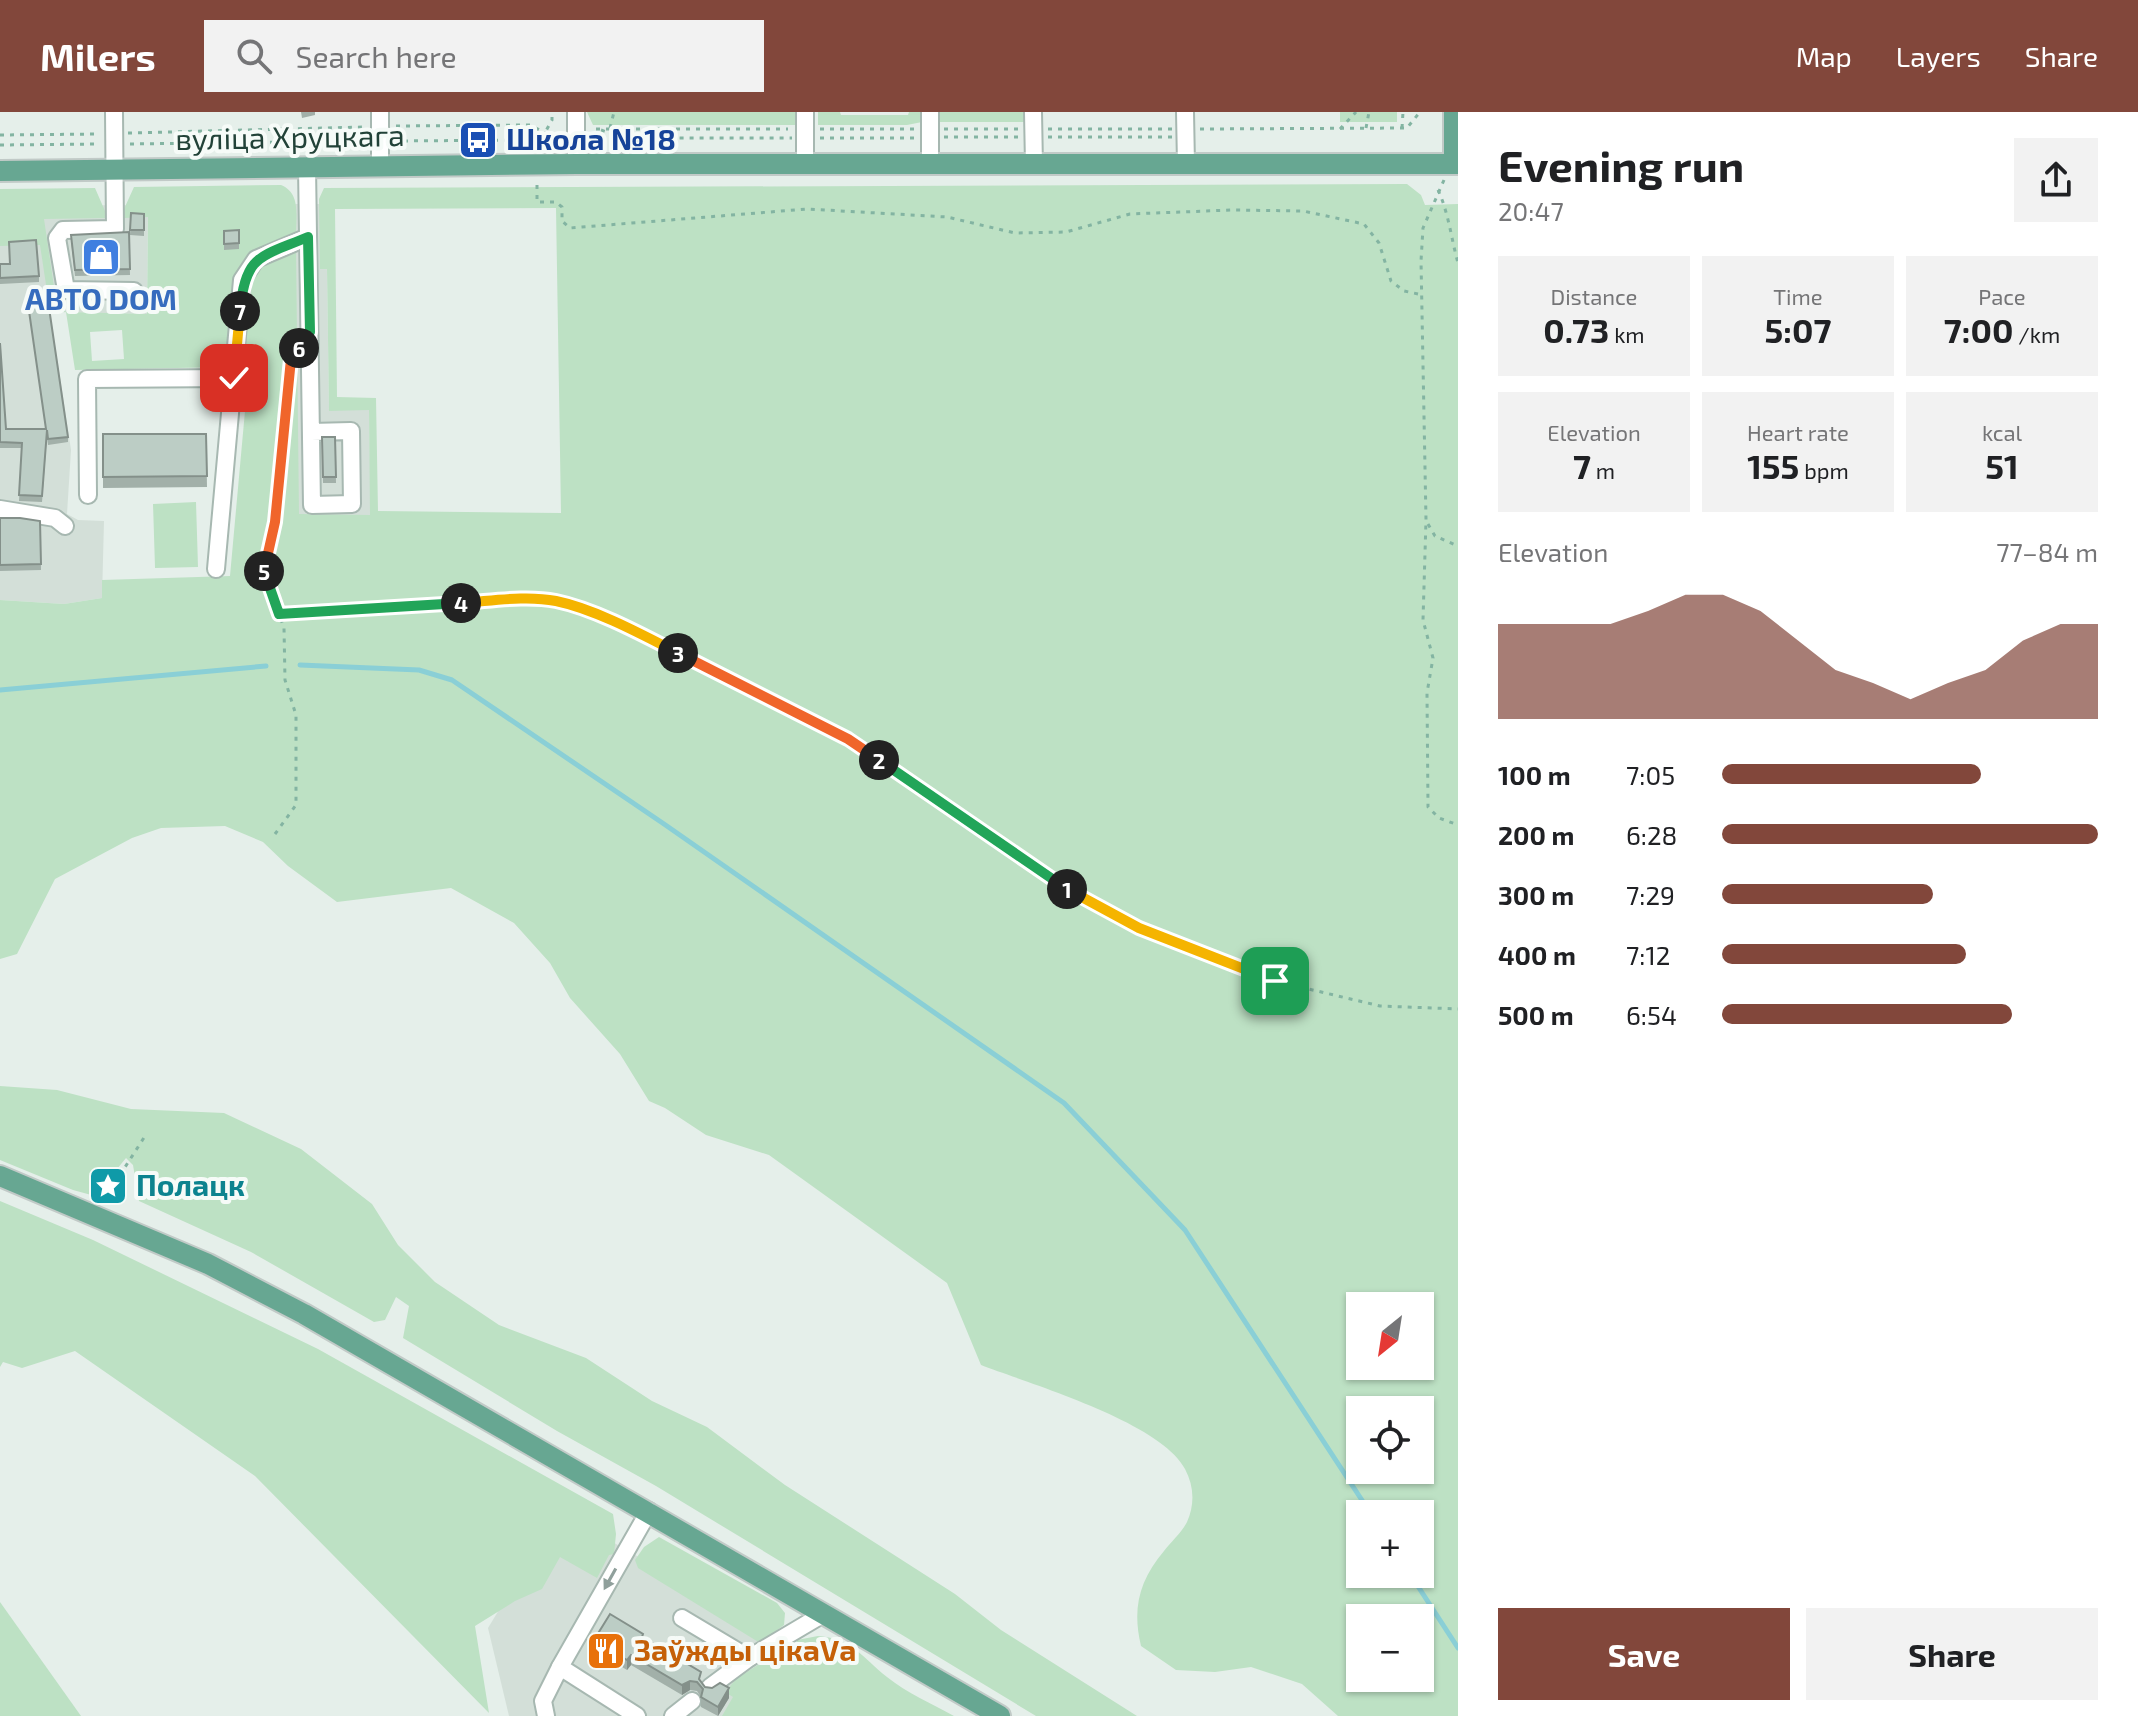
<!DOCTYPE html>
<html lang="en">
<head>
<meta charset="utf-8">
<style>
	body { margin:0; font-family:"Exo 2",sans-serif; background:#f2f2f2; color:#202124; height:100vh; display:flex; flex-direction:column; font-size:30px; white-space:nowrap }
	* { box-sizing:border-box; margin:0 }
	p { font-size:26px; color:#757577 }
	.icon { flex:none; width:44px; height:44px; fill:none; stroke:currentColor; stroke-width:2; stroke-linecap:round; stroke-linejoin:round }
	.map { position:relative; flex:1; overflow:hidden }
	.panel { display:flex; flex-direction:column; background:#fff; width:680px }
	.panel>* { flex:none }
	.needle { width:52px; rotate:210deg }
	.fabs { position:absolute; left:1346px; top:1180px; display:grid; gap:16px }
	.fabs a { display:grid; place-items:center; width:88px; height:88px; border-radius:0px; background:#fff; box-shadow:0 2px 6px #0004; font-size:40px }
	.pin { position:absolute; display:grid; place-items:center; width:68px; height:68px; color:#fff; margin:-34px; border-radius:16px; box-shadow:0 4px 12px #0006 }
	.km { position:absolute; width:40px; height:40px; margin:-20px; border-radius:50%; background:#222; color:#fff; font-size:22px; line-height:40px; text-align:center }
	.round { display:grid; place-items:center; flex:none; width:84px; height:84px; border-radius:0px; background:#f2f2f2 }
	.summary { display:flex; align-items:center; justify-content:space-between; height:136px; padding:0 40px }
	h1 { font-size:44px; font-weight:700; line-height:60px }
	.stats { display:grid; grid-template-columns:repeat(3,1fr); gap:12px; height:136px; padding:8px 40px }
	.stats div { display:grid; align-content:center; border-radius:0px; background:#f2f2f2; text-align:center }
	.stats b { font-size:34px; font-weight:700 }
	.stats small { font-size:22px; font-weight:400 }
	.stats p { font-size:22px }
	.chart { height:224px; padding:16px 40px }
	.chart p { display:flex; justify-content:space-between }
	.chart svg { width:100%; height:144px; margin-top:8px; fill:#82473b; opacity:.7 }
	.action { display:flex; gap:16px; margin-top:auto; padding:16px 40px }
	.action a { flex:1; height:92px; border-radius:0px; background:#82473b; color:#fff; font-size:32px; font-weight:700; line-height:92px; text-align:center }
	.action a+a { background:#f2f2f2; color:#202124 }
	ul { padding:0 40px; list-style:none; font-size:26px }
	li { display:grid; grid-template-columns:128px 96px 1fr; align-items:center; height:60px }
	li i { height:20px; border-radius:10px; background:#82473b }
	header { display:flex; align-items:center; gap:48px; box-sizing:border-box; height:112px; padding:0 40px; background:#82473b; color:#fff }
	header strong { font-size:38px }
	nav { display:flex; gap:44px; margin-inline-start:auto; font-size:28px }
	.search { width:560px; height:72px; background:#f2f2f2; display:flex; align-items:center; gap:20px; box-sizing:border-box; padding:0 28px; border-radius:0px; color:#757577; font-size:30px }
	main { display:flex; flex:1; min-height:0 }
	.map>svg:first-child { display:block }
	.built { fill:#d3dfd8 }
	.green { fill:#bde1c4; fill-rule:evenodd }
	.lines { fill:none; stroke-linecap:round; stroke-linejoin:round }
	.stream { stroke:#8acfd6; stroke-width:5 }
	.minor-casing { stroke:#a7b8b1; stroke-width:20 }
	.major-casing { stroke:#c1cac7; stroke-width:24 }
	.path { stroke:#83b4a2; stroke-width:3; stroke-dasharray:4 6; stroke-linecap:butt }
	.minor { stroke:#fff; stroke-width:16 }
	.major { stroke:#67a792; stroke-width:20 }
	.wall { fill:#a2b0a9 }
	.shaded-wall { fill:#84908a }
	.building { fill:#bccdc5; stroke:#84908a; stroke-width:2 }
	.oneway { fill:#90a09c }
	.split-1-casing { stroke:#fff; stroke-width:16 }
	.split-2-casing { stroke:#fff; stroke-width:16 }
	.split-3-casing { stroke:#fff; stroke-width:16 }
	.split-4-casing { stroke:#fff; stroke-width:16 }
	.split-5-casing { stroke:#fff; stroke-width:16 }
	.split-6-casing { stroke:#fff; stroke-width:16 }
	.split-7-casing { stroke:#fff; stroke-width:16 }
	.split-8-casing { stroke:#fff; stroke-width:16 }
	.split-1 { stroke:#f5b400; stroke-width:10 }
	.split-2 { stroke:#22a559; stroke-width:10 }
	.split-3 { stroke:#f0652b; stroke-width:10 }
	.split-4 { stroke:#f5b400; stroke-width:10 }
	.split-5 { stroke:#22a559; stroke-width:10 }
	.split-6 { stroke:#f0652b; stroke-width:10 }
	.split-7 { stroke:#22a559; stroke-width:10 }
	.split-8 { stroke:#f5b400; stroke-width:10 }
	.labels { text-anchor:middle; stroke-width:8; stroke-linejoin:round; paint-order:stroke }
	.street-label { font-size:30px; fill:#224238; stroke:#f6fbf8 }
	.transit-label { font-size:30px; font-weight:bold; fill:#164399; stroke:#f6fbf8; text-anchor:start }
	.shop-label { font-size:30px; font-weight:bold; fill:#366cbe; stroke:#f6fbf8 }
	.culture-label { font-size:30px; font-weight:bold; fill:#0d838f; stroke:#f6fbf8; text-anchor:start }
	.food-label { font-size:30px; font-weight:bold; fill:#c56008; stroke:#f6fbf8; text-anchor:start }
</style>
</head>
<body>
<header>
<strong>Milers</strong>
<div class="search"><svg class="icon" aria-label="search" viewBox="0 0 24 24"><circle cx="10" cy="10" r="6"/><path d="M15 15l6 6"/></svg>Search here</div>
<nav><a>Map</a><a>Layers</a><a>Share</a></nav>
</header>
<main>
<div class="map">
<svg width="1458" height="1604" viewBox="0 0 1458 1604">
	<rect width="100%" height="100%" fill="#e5efea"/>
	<g class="built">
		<polygon points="295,92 326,92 329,298 369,298 371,403 295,404"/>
		<polygon points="148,93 147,202 50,200 71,338 67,402 78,408 104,409 102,486 64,492 0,488 0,94"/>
		<polygon points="559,1399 803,1540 748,1604 509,1604 488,1516"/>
	</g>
	<g class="green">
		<polygon points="587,0 796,0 796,13 593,13"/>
		<polygon points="818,0 840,0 841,3 908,3 909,0 921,0 922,10 907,13 818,13"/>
		<rect x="937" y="0" width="87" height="10"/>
		<rect x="1340" y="0" width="57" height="10"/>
		<path d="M1407,72L1421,83L1425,93L1458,92V1604H1338L1302,1572L1251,1555L1215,1560L1176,1558L1141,1534C1132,1496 1139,1469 1164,1439C1171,1430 1182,1420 1187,1410C1195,1392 1194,1374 1185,1357C1161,1310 1030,1272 981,1253L947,1171L769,1043L706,1023L665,996L649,989L620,942L570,886L550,851L514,811L451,776L337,790L288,754L263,730L225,714L161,716L132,726L55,767L17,842L0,847V488L64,492L102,486V468L230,464L249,255H242L249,171L261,152L296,137L299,402L370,403L369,298L329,299L327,157H320L319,87L324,76ZM556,96L561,401L378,399L376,286L337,285L335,97ZM1360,1194H1420V1254H1360ZM1360,1298H1420V1358H1360ZM1360,1402H1420V1462H1360ZM1360,1506H1420V1566H1360Z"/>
		<path d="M281,73C301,81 296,104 296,122L251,141L228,255L75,258L66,200L50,199L40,133L0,134V77L95,76L108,106L44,107L56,188L66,200L147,202L148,105L124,106V97L134,75ZM122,218L124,247L92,249L90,220Z"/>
		<polygon points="196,390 198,455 155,456 153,392"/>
		<polygon points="0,974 57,978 131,997 224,1001 301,1037 372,1092 398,1133 435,1170 499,1213 586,1246 652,1289 707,1315 785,1373 955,1482 1001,1518 1137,1604 1036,1604 656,1374 557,1319 403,1226 409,1194 396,1185 385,1208 374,1210 251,1140 139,1089 133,1053 126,1046 95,1084 73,1078 0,1048"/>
		<polygon points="0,1089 93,1128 318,1237 613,1402 616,1422 614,1442 609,1443 597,1466 560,1445 542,1477 515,1489 475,1514 489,1601 255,1364 75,1239 22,1256 3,1250 0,1255"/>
		<polygon points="659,1425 777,1491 785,1501 784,1513 760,1531 638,1456 635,1448 644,1435"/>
		<polygon points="0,1490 81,1604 0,1604"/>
		<path d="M818,1524C853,1527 863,1546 887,1565C907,1581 932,1592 954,1604H722L733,1585L725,1580L736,1567L772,1544L777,1549L796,1537L797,1528Z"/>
	</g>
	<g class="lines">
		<g class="stream">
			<polyline points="300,553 419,558 452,568 664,712 1064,991 1185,1118 1371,1402"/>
			<polyline points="0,578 266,554"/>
			<polyline points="1410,1462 1458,1536"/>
		</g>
		<defs>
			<g id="minor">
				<polyline points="114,0 115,117 63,118 57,126 66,178 134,179"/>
				<polyline points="380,0 380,55"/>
				<polyline points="576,0 576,52"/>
				<polyline points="805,0 805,53"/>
				<polyline points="930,0 930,54"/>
				<polyline points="1033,0 1034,53"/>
				<polyline points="1185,0 1186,52"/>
				<polyline points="307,55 312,393 352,392 351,319 311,320"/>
				<polyline points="88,383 87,267 234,266"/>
				<polyline points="0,397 55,406 65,414"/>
				<polyline points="216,457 242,168 256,147 308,125"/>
				<polyline points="682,1506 749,1546"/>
				<polyline points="710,1575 749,1546 825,1501"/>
				<polyline points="546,1604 543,1589 560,1555"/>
				<polyline points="637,1604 560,1555 649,1399"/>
				<polyline points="673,1604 692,1589"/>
			</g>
			<g id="major">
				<polyline points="1454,0 1454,52"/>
				<polyline points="0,59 576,52 1458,52"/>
				<polyline points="0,1064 208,1152 304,1202 1000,1604"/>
			</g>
		</defs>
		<use href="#minor" class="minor-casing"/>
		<use href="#major" class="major-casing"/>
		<g class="path">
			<polyline points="396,14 530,13 557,27"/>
			<polyline points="610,16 614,0"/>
			<polyline points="1366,16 1369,0"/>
			<polyline points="1402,16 1403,0"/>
			<polyline points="281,17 282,37"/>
			<polyline points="596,17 788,17"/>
			<polyline points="820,17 916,17"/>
			<polyline points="944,17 1020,17"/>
			<polyline points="1048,17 1172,17"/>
			<polyline points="1200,17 1407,16 1420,0"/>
			<polyline points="1340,17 1356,0"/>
			<polyline points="601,18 623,26 792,26"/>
			<polyline points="128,21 364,15"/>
			<polyline points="0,23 100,22"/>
			<polyline points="944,25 1020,25"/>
			<polyline points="1048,25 1172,25"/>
			<polyline points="820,26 916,26"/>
			<polyline points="394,29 532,28 545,21"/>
			<polyline points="130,32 367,29"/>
			<polyline points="0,33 99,32"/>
			<polyline points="537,35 552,8 552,0"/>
			<polyline points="1444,68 1423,116 1421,149 1426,408 1423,508 1433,546 1427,581 1428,695 1439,706 1458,713"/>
			<polyline points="537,73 537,90 556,90 562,95 562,109 570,116 807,97 947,105 1015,121 1066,120 1130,102 1232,98 1303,99 1364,112 1379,131 1391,169 1404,179 1423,183"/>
			<path d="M1438,78C1449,102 1451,126 1458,151"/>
			<polyline points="1428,412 1435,424 1458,434"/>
			<polyline points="279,502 529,487 557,489 633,517 702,555 848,627 1062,774 1139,816 1275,869 1380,894 1458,897"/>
			<polyline points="275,722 296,693 296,603 285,568 284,516 263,457 275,410 291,247 295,242"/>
			<polyline points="112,1092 120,1063 147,1021"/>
		</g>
		<use href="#minor" class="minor"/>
		<use href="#major" class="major"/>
	</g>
	<g class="wall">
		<polygon points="301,0 315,0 315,3 302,6"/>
		<polygon points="131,101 144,102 144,124 130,123"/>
		<polygon points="239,118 239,137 224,138 224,119"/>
		<polygon points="129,120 130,163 75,164 71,129"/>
		<polygon points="0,152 39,164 39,170 0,172"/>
		<polygon points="28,192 68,325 68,330 48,333 47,324 42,390 19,389 22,336 0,336 0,231 6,317 46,317"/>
		<polygon points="103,322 206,322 207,375 103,376"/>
		<polygon points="322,325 335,325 336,371 323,371"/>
		<polygon points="0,406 40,409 41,458 0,459"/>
		<polygon points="643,1526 701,1569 705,1575 729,1586 718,1604 701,1595 701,1585 697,1579 690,1578 682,1583 631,1553 627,1558 594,1538 594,1528"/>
	</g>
	<g class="shaded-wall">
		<polygon points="631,1543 631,1553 627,1558 627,1548"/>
		<polygon points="690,1569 690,1578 682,1583 682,1573"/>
		<polygon points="729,1576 729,1586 718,1604 718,1595"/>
	</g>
	<g class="building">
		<polygon points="131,101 144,102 144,118 130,118"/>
		<polygon points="239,118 239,131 224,132 224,119"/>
		<polygon points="129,120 130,157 75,158 71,123"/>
		<polygon points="36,128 39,164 0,166 0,152 10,152 9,130"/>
		<polygon points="48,189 68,325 48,327 47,318 42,384 19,383 22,331 0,330 0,231 6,317 46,317 28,192"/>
		<polygon points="103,322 206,322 207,364 103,365"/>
		<polygon points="322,325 335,325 336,365 323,365"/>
		<polygon points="0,406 20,406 40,409 41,452 0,453"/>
		<polygon points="610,1502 643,1522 642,1525 701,1560 699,1567 705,1575 712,1576 720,1571 729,1576 718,1595 701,1585 703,1577 697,1570 690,1569 682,1573 631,1543 627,1548 594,1528"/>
	</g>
	<defs><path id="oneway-solid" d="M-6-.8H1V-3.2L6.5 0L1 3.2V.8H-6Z" transform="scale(2)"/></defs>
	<use class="oneway" href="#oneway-solid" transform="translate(610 1467) rotate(119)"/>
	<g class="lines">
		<defs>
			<polyline id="split-1" points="1067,777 1139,816 1275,869"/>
			<polyline id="split-2" points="879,648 1067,777"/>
			<polyline id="split-3" points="678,541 848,627 879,648"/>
			<path id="split-4" d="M461,491C492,489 526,483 556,489C595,497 643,523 678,541"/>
			<polyline id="split-5" points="264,459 279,502 461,491"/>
			<polyline id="split-6" points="264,459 275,410 291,247 299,236"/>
			<path id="split-7" d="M240,199C245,142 261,145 308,125L310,220L299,236"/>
			<polyline id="split-8" points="234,266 240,199"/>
		</defs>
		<use href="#split-1" class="split-1-casing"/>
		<use href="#split-2" class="split-2-casing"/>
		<use href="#split-3" class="split-3-casing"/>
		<use href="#split-4" class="split-4-casing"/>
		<use href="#split-5" class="split-5-casing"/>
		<use href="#split-6" class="split-6-casing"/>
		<use href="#split-7" class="split-7-casing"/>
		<use href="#split-8" class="split-8-casing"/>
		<use href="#split-1" class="split-1"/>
		<use href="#split-2" class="split-2"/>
		<use href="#split-3" class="split-3"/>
		<use href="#split-4" class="split-4"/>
		<use href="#split-5" class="split-5"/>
		<use href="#split-6" class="split-6"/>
		<use href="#split-7" class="split-7"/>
		<use href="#split-8" class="split-8"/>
	</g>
	<defs>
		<symbol id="bus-square" viewBox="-11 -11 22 22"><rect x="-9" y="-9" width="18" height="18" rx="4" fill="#1a4fb4" stroke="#f6fbf8"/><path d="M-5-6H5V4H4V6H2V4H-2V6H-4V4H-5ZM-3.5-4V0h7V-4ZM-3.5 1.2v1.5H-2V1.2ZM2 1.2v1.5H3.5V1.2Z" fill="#fff"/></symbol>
		<symbol id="shop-square" viewBox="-11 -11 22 22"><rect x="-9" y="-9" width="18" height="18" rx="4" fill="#3f7fe0" stroke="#f6fbf8"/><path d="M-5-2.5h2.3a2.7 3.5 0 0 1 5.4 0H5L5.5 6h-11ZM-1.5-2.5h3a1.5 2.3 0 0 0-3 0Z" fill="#fff"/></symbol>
		<symbol id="sight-square" viewBox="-11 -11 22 22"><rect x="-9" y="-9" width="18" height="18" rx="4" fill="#0f9aa8" stroke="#f6fbf8"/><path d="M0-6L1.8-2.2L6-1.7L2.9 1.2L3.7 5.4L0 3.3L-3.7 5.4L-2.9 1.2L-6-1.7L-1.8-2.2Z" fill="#fff"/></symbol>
		<symbol id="restaurant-square" viewBox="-11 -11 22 22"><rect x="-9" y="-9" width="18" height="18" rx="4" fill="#e8710a" stroke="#f6fbf8"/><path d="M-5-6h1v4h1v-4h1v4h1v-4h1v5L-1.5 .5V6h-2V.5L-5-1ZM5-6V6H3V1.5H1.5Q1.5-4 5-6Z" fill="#fff"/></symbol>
	</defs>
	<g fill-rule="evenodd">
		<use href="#bus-square" x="456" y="6" width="44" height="44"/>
		<use href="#shop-square" x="79" y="123" width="44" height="44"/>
		<use href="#sight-square" x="86" y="1052" width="44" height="44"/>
		<use href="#restaurant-square" x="584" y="1517" width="44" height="44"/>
	</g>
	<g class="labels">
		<g class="street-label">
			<text transform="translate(290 26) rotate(-1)" y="10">вуліца Хруцкага</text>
		</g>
		<g class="transit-label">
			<text x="506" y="38">Школа №18</text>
		</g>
		<g class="shop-label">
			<text x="101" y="198">АВТО DOM</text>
		</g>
		<g class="culture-label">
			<text x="136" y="1084">Полацк</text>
		</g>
		<g class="food-label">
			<text x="634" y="1549">Заўжды цікаVа</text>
		</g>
	</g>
</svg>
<div class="fabs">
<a><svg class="needle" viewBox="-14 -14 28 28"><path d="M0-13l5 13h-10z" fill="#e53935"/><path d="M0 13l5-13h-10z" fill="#757577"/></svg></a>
<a><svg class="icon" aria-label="locate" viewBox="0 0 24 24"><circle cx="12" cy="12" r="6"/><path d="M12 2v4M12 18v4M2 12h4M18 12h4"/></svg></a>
<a>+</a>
<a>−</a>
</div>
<div class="pin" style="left:1275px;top:869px;background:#1e9e55"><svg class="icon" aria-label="arrive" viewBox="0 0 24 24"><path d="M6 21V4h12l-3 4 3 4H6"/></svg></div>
<div class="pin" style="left:234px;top:266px;background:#d93025"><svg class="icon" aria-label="check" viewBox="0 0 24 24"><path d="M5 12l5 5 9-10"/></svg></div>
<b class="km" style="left:1067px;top:777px">1</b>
<b class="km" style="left:879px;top:648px">2</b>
<b class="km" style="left:678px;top:541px">3</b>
<b class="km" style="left:461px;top:491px">4</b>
<b class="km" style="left:264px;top:459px">5</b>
<b class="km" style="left:299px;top:236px">6</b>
<b class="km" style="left:240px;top:199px">7</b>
</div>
<section class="panel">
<div class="summary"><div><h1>Evening run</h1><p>20:47</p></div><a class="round"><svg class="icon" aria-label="share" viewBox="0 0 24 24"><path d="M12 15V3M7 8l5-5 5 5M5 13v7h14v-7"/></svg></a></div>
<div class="stats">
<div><p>Distance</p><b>0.73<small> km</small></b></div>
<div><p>Time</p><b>5:07</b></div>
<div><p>Pace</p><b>7:00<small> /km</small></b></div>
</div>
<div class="stats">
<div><p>Elevation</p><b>7<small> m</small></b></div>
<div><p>Heart rate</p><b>155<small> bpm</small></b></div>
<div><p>kcal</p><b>51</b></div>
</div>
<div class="chart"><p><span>Elevation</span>77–84 m</p>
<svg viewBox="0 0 160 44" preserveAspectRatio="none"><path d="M0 44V15L10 15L20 15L30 15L40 11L50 6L60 6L70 11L80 20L90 29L100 33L110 38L120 33L130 29L140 20L150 15L160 15V44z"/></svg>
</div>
<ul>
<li><b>100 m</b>7:05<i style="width:69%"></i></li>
<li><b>200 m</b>6:28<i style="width:100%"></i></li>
<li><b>300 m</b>7:29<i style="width:56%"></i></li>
<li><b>400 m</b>7:12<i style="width:65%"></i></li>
<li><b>500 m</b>6:54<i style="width:77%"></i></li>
</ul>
<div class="action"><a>Save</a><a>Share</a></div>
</section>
</main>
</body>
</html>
